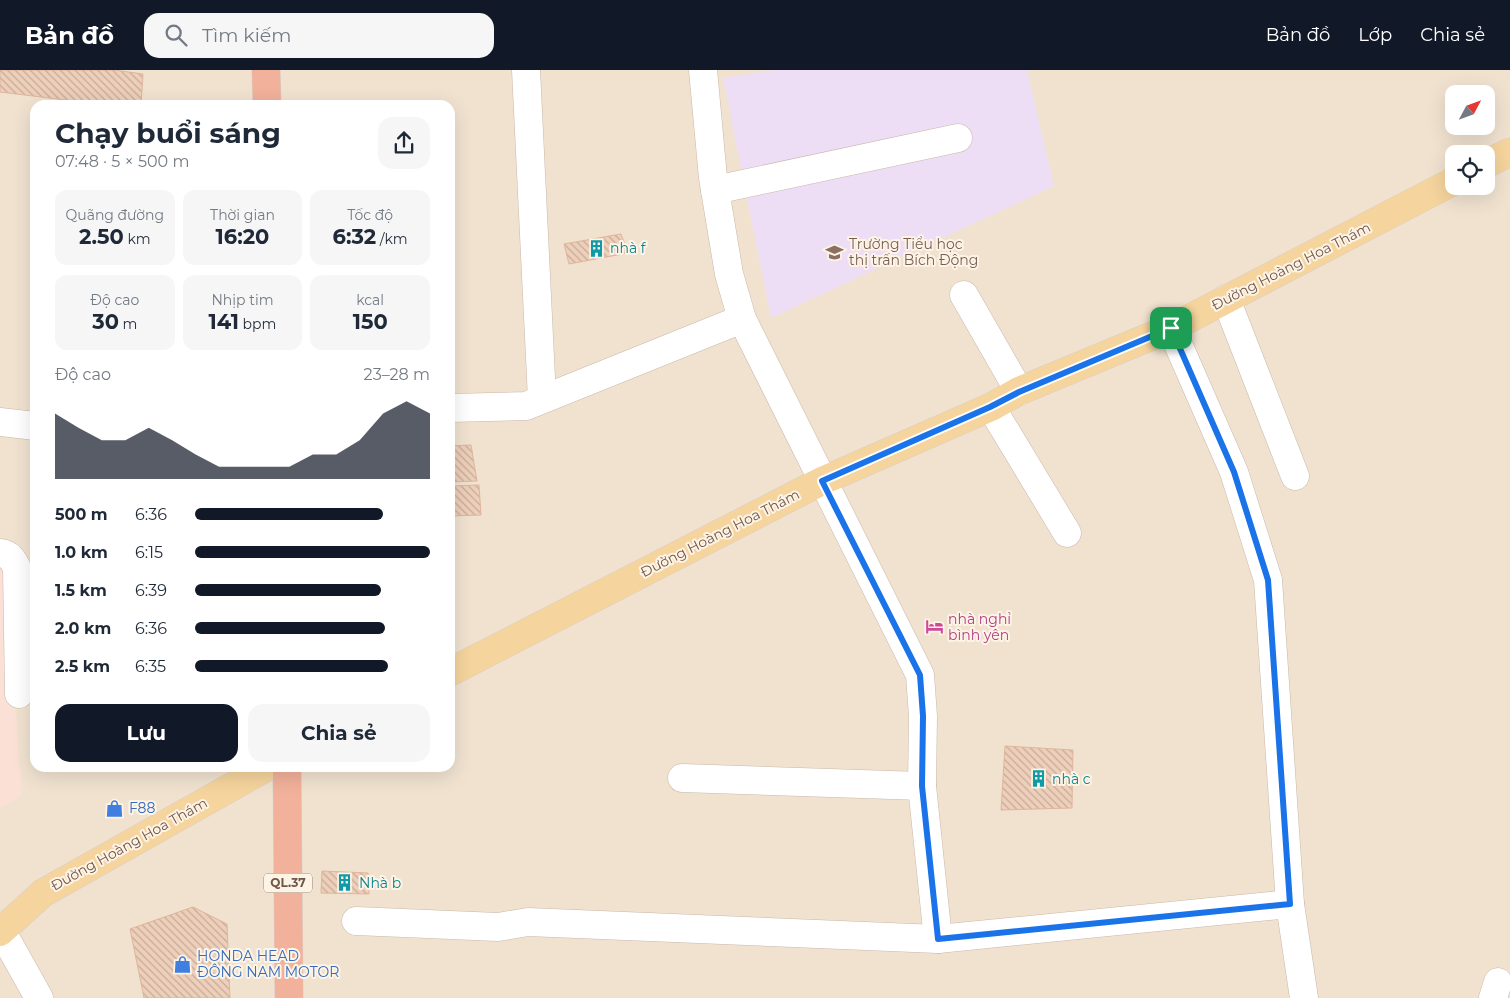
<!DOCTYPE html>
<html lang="vi">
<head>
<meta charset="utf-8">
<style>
	body { margin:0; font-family:Montserrat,sans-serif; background:#f6f6f7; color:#1f2937; height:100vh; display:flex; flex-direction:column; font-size:19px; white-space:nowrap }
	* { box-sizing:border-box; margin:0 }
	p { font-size:16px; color:#747a83 }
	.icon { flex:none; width:28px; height:28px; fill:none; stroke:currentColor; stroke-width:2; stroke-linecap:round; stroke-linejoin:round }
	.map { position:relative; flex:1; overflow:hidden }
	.drawer { position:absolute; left:30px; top:30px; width:425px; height:672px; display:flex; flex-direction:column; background:#fff; border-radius:15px; box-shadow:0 5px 20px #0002 }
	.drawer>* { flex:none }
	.needle { width:32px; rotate:49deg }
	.controls { position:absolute; left:1445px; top:15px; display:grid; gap:10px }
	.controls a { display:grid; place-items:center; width:50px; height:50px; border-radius:10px; background:#fff; box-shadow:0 5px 20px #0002; font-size:25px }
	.pin { position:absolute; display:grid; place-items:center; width:42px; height:42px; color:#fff; margin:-21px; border-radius:10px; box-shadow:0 2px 8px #0006 }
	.round { display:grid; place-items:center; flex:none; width:52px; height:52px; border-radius:15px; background:#f6f6f7 }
	.headline { display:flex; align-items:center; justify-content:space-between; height:85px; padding:0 25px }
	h1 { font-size:28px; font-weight:700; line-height:38px }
	.figures { display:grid; grid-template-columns:repeat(3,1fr); gap:8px; height:85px; padding:5px 25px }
	.figures div { display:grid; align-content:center; border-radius:12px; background:#f6f6f7; text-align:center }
	.figures b { font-size:21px; font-weight:700 }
	.figures small { font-size:14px; font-weight:400 }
	.figures p { font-size:14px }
	.chart { height:140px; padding:10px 25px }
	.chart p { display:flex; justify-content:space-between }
	.chart svg { width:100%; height:90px; margin-top:5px; fill:#111827; opacity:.7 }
	.primary-button { display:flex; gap:10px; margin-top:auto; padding:10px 25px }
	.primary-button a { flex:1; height:58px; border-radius:15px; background:#111827; color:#fff; font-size:20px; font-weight:700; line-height:58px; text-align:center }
	.primary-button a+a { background:#f6f6f7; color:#1f2937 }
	ul { padding:0 25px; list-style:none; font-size:16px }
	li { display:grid; grid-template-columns:80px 60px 1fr; align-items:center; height:38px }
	li i { height:12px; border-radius:6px; background:#111827 }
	header { display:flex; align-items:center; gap:30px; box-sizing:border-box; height:70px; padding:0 25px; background:#111827; color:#fff }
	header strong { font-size:24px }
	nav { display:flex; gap:28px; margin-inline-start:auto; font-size:18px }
	.search { width:350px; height:45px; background:#f6f6f7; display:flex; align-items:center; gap:12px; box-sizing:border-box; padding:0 18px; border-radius:15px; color:#747a83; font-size:19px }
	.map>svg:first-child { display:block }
	.residential { fill:#f1e2d0; fill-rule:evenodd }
	.commercial { fill:#fae0d5 }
	.education { fill:#eddef6 }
	.building { fill:url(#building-back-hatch); stroke:#dfb59c }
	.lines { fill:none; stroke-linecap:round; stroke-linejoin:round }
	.minor-casing { stroke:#c9b8a9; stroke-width:29 }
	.major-casing { stroke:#d7d0cc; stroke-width:29 }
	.highway-casing { stroke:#d7d0cc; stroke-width:29 }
	.minor { stroke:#fff; stroke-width:28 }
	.major { stroke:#f5d49d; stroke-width:28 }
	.highway { stroke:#f1b19b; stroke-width:28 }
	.route-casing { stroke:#fff; stroke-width:10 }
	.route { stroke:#1a73e8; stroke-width:6 }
	.labels { text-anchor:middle; stroke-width:4; stroke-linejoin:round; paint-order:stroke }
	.shield { fill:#fef4e6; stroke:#9a8679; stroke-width:1 }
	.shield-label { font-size:12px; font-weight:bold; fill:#6f574a }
	.education-label { font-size:14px; fill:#785e54; stroke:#fef4e6; text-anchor:start }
	.culture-label { font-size:14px; fill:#0d838f; stroke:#fef4e6; text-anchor:start }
	.street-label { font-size:14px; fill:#6f574a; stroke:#fef4e6 }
	.hotel-label { font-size:14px; fill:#b23c85; stroke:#fef4e6; text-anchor:start }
	.shop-label { font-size:14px; fill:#366cbe; stroke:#fef4e6; text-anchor:start }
</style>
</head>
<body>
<header>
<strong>Bản đồ</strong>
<div class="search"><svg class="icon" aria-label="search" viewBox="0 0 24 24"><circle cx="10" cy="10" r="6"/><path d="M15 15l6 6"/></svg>Tìm kiếm</div>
<nav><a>Bản đồ</a><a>Lớp</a><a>Chia sẻ</a></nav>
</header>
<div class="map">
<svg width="1510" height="928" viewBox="0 0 1510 928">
	<defs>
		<pattern id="building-back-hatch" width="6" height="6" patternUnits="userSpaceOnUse" patternTransform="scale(1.25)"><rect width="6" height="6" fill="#eecfba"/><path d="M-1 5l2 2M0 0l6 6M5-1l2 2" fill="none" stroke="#c5ab99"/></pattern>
	</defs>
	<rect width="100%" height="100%" fill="#faf0e1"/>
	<path class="residential" d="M0,0H1510V928H0ZM1454,24H1486V56H1454ZM35,35H450V698H35ZM1454,84H1486V116H1454Z"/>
	<polygon class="commercial" points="0,496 5,496 22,725 0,738"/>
	<polygon class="education" points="774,0 1027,0 1054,116 771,248 723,8"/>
	<g class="building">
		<polygon points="0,0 114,0 143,4 141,35 107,35 0,22"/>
		<polygon points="621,164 628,183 569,194 564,174"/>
		<polygon points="471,375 477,411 450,412 450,376"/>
		<polygon points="479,415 481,445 450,446 450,416"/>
		<polygon points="1005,676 1073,680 1072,738 1001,740"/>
		<polygon points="322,801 368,803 369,824 321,823"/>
		<polygon points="193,837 227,854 230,928 144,928 130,859"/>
	</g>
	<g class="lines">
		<defs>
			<g id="minor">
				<polyline points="526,0 542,329"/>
				<polyline points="703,0 713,108 729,204 742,249 920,605 923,646 922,716 938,869"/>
				<polyline points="715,120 958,68"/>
				<polyline points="964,225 1019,321"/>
				<polyline points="1226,229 1295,406"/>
				<polyline points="1171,258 1234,402 1268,510 1290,834 1304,928"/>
				<polyline points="991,337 1067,463"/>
				<polyline points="450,338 526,336 742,249"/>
				<polyline points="0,352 35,356"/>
				<path d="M0,483C10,484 13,490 17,498L19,624"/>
				<polyline points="682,708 922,716"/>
				<polyline points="356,851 498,857 528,852 938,869 1290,834"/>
				<polyline points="0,858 39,928"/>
				<polyline points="1493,928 1498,912"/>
			</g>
			<g id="major">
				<polyline points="1486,94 1510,82"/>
				<polyline points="450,602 822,411 991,337 1019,321 1171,258 1454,111"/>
				<polyline points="0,862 43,823 265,698"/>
			</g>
			<g id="highway">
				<polyline points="266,0 267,35"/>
				<polyline points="287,698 289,928"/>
			</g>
		</defs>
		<use href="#minor" class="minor-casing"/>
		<use href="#major" class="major-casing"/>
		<use href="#highway" class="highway-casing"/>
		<use href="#minor" class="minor"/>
		<use href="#major" class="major"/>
		<use href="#highway" class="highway"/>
	</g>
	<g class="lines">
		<defs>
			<polygon id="route" points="1171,258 1234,402 1268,510 1290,834 938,869 922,716 923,646 920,605 822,411 990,337 1019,322"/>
		</defs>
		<use href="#route" class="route-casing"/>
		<use href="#route" class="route"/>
	</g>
	<defs>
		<symbol id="building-bare" viewBox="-9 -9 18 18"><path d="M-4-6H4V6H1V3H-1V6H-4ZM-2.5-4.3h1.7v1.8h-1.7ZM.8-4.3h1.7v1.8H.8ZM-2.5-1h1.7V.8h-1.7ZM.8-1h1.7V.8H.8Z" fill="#0f9aa8" stroke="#fef4e6" stroke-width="2.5" paint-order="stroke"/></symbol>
		<symbol id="school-bare" viewBox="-9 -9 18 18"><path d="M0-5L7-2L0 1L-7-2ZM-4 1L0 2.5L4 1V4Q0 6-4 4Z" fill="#8d6e63" stroke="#fef4e6" stroke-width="2.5" paint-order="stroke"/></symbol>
		<symbol id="hotel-bare" viewBox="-9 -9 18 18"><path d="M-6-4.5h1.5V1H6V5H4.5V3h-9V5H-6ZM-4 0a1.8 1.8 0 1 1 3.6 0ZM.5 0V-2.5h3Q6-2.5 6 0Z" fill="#d1479c" stroke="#fef4e6" stroke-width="2.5" paint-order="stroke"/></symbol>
		<symbol id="shop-bare" viewBox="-9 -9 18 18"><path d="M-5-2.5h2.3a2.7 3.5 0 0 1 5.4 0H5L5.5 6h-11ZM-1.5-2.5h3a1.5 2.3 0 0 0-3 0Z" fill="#3f7fe0" stroke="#fef4e6" stroke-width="2.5" paint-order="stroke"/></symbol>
	</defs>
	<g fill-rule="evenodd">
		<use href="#building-bare" x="584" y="166" width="25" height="25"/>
		<use href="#school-bare" x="822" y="170" width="25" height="25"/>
		<use href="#hotel-bare" x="922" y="544" width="25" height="25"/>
		<use href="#building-bare" x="1026" y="696" width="25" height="25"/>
		<use href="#shop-bare" x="102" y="726" width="25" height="25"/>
		<use href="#building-bare" x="332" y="800" width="25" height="25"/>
		<use href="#shop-bare" x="170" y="882" width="25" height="25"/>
	</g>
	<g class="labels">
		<rect class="shield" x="264" y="803.5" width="48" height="19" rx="4"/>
		<g class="shield-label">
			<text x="288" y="817">QL.37</text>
		</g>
		<g class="education-label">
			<text x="849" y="179">Trường Tiểu học<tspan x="849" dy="16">thị trấn Bích Động</tspan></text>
		</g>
		<g class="culture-label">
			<text x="610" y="183">nhà f</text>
			<text x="1052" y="714">nhà c</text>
			<text x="359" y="818">Nhà b</text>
		</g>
		<g class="street-label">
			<text transform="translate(1291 196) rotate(-27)" y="5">Đường Hoàng Hoa Thám</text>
			<text transform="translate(720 463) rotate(-27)" y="5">Đường Hoàng Hoa Thám</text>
			<text transform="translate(129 774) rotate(-29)" y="5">Đường Hoàng Hoa Thám</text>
		</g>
		<g class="hotel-label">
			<text x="948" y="554">nhà nghỉ<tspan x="948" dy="16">bình yên</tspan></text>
		</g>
		<g class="shop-label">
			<text x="129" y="743">F88</text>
			<text x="197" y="891">HONDA HEAD<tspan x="197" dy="16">ĐÔNG NAM MOTOR</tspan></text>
		</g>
	</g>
</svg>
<div class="controls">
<a><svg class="needle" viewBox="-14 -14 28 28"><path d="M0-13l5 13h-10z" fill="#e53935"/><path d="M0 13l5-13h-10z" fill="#747a83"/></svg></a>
<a><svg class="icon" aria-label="locate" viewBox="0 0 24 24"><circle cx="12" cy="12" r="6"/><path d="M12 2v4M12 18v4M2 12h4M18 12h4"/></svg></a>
</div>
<div class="pin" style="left:1171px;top:258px;background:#1e9e55"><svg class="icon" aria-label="arrive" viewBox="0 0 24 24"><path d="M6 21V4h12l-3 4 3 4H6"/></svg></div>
<section class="drawer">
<div class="headline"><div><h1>Chạy buổi sáng</h1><p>07:48 · 5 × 500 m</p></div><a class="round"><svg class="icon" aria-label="share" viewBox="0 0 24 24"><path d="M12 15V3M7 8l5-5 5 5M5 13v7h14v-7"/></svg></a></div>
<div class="figures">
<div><p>Quãng đường</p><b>2.50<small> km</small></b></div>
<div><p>Thời gian</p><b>16:20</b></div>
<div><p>Tốc độ</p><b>6:32<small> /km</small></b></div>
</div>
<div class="figures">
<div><p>Độ cao</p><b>30<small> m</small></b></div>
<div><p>Nhịp tim</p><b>141<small> bpm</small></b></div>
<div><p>kcal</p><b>150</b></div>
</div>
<div class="chart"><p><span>Độ cao</span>23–28 m</p>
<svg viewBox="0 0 160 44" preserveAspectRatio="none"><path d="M0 44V12L10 19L20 25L30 25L40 19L50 25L60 32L70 38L80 38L90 38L100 38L110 32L120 32L130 25L140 12L150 6L160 12V44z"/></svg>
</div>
<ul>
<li><b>500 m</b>6:36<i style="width:80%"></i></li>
<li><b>1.0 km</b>6:15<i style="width:100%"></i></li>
<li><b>1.5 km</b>6:39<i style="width:79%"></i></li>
<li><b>2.0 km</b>6:36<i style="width:81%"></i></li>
<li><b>2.5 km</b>6:35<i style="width:82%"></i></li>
</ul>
<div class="primary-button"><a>Lưu</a><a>Chia sẻ</a></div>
</section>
</div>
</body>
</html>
